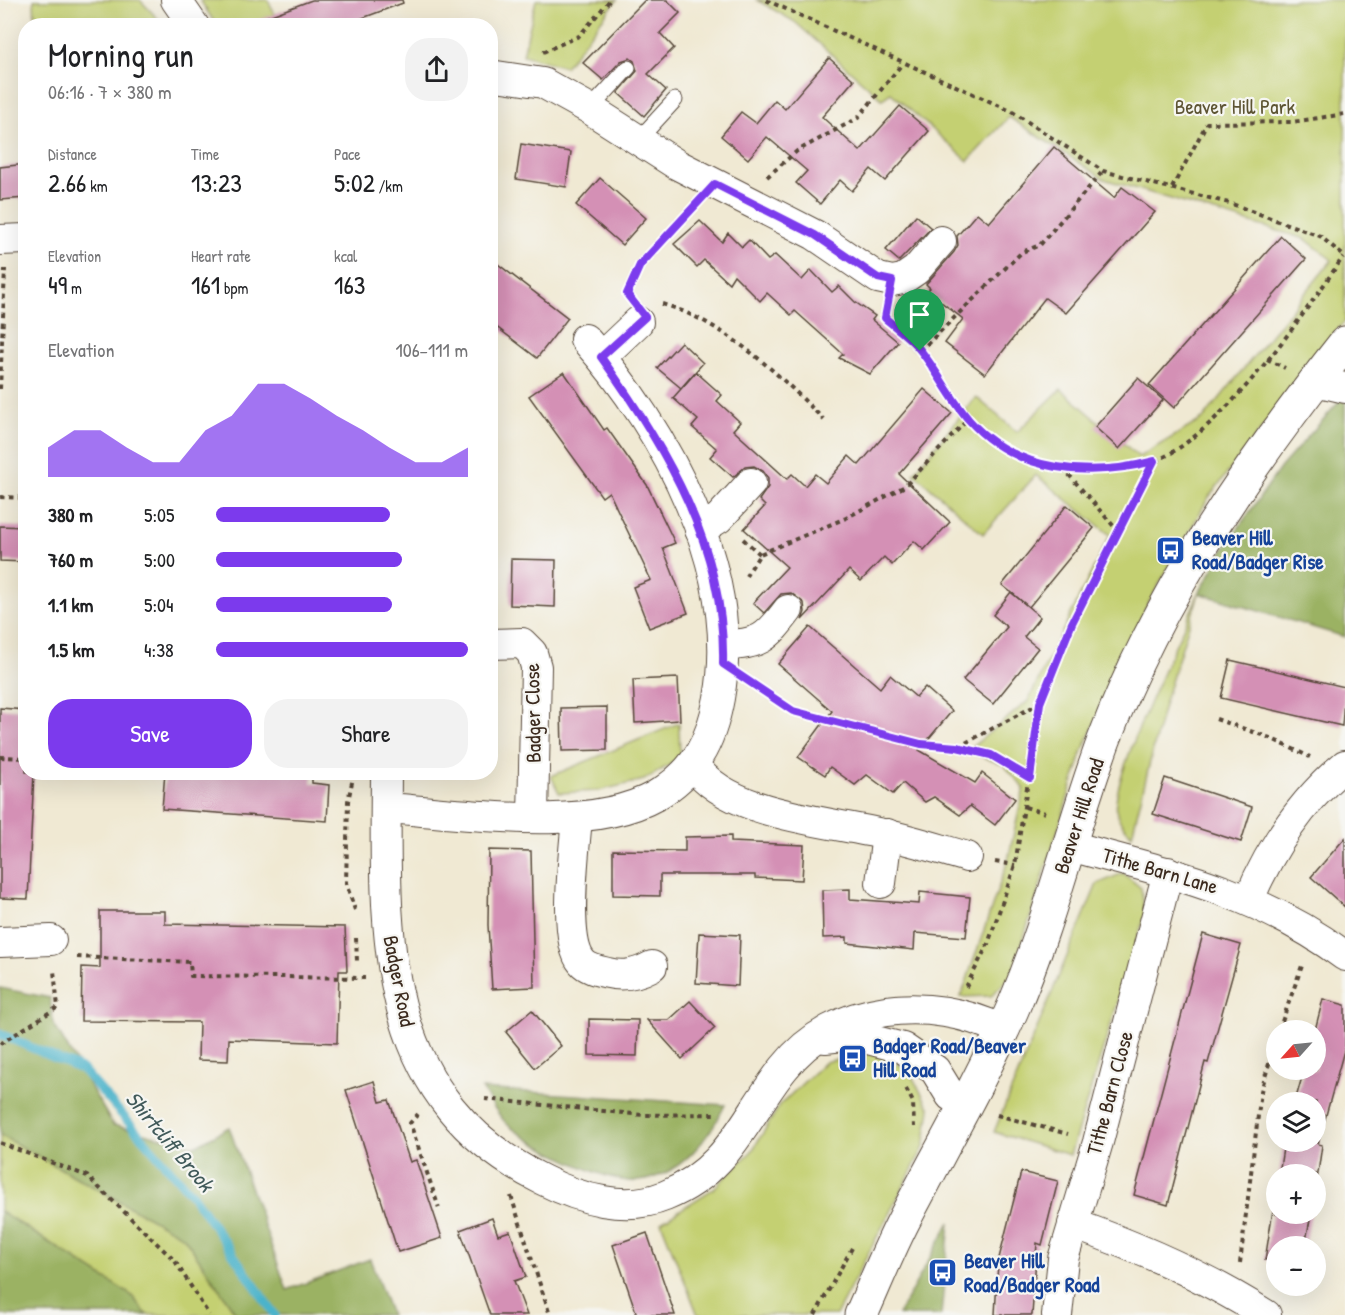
<!DOCTYPE html>
<html lang="en">
<head>
<meta charset="utf-8">
<style>
	body { margin:0; font-family:"Patrick Hand",sans-serif; background:#f2f2f2; color:#202124; height:100vh; display:flex; flex-direction:column; font-size:22px; white-space:nowrap }
	* { box-sizing:border-box; margin:0 }
	p { font-size:20px; color:#757577 }
	.icon { flex:none; width:33px; height:33px; fill:none; stroke:currentColor; stroke-width:2; stroke-linecap:round; stroke-linejoin:round }
	.map { position:relative; flex:1; overflow:hidden }
	.sheet { position:absolute; left:18px; top:18px; width:480px; height:762px; display:flex; flex-direction:column; background:#fff; border-radius:24px; box-shadow:0 6px 24px #0002 }
	.sheet>* { flex:none }
	.needle { width:39px; rotate:243deg }
	.tools { position:absolute; left:1266px; top:1020px; display:grid; gap:12px }
	.tools a { display:grid; place-items:center; width:60px; height:60px; border-radius:50%; background:#fff; box-shadow:0 6px 24px #0002; font-size:30px }
	.pin { position:absolute; display:grid; place-items:center; width:51px; height:51px; color:#fff; margin:-62px -26px; border-radius:50% 50% 50% 0; rotate:-45deg; box-shadow:0 0 6px #0007 }
	.pin .icon { rotate:45deg }
	.round { display:grid; place-items:center; flex:none; width:63px; height:63px; border-radius:24px; background:#f2f2f2 }
	.summary { display:flex; align-items:center; justify-content:space-between; height:102px; padding:0 30px }
	h1 { font-size:33px; font-weight:600; line-height:45px }
	.stats { display:grid; grid-template-columns:repeat(3,1fr); gap:9px; height:102px; padding:6px 30px }
	.stats div { display:grid; align-content:center }
	.stats b { font-size:26px; font-weight:600 }
	.stats small { font-size:16px; font-weight:400 }
	.stats p { font-size:16px }
	.chart { height:168px; padding:12px 30px }
	.chart p { display:flex; justify-content:space-between }
	.chart svg { width:100%; height:108px; margin-top:6px; fill:#7c3aed; opacity:.7 }
	.cta { display:flex; gap:12px; margin-top:auto; padding:12px 30px }
	.cta a { flex:1; height:69px; border-radius:24px; background:#7c3aed; color:#fff; font-size:24px; font-weight:600; line-height:69px; text-align:center }
	.cta a+a { background:#f2f2f2; color:#202124 }
	ul { padding:0 30px; list-style:none; font-size:20px }
	li { display:grid; grid-template-columns:96px 72px 1fr; align-items:center; height:45px }
	li i { height:15px; border-radius:8px; background:#7c3aed }
	.map>svg:first-child { display:block }
	.green { fill:#c4d072; stroke:#807d48; stroke-width:1.5 }
	.forest { fill:#9bb264; stroke:#6b6e41; stroke-width:1.5 }
	.lines { fill:none; stroke-linecap:round; stroke-linejoin:round }
	.stream { stroke:#4cb3ca; stroke-width:9 }
	.building { fill:#d490b5 }
	.service-casing { stroke:#564739; stroke-width:17 }
	.minor-casing { stroke:#564739; stroke-width:32 }
	.secondary-casing { stroke:#564739; stroke-width:35 }
	.path { stroke:#564739; stroke-width:4; stroke-dasharray:4.5 4.5; stroke-linecap:butt }
	.service { stroke:#fff; stroke-width:15 }
	.minor { stroke:#fff; stroke-width:30 }
	.secondary { stroke:#fff; stroke-width:33 }
	.route-casing { stroke:#fff; stroke-width:12 }
	.route { stroke:#7c3aed; stroke-width:8 }
	.labels { text-anchor:middle; stroke-width:4.5; stroke-linejoin:round; paint-order:stroke }
	.park-label { font-size:21px; fill:#5d5433; stroke:#f6f6f2 }
	.transit-label { font-size:21px; font-weight:bold; fill:#164399; stroke:#f6f6f2; text-anchor:start }
	.street-label { font-size:21px; fill:#3b2a1e; stroke:#f6f6f2 }
	.water-label { font-size:22px; font-style:italic; fill:#415a5a; stroke:#f6f6f2 }
</style>
</head>
<body>
<div class="map">
<svg width="1345" height="1315" viewBox="0 0 1345 1315">
	<rect width="100%" height="100%" fill="#f6f6f2"/>
	<filter id="ink" filterUnits="userSpaceOnUse"><feTurbulence type="fractalNoise" baseFrequency=".0167" numOctaves="2"/><feDisplacementMap in="SourceGraphic" scale="12" xChannelSelector="R" yChannelSelector="G"/><feConvolveMatrix kernelMatrix="1 2 1 2 8 2 1 2 1" color-interpolation-filters="sRGB"/></filter>
	<filter id="wash" filterUnits="userSpaceOnUse"><feTurbulence type="fractalNoise" baseFrequency=".008" numOctaves="4" result="noise"/><feDisplacementMap in="SourceGraphic" scale="24" xChannelSelector="R" yChannelSelector="G"/><feGaussianBlur stdDeviation="1.35" result="paint"/><feColorMatrix in="noise" values="0 0 0 0 0 0 0 0 0 0 0 0 0 0 0 0 0 1.4 0 .05"/><feComposite in="paint" operator="in"/></filter>
	<g filter="url(#wash)">
		<rect width="100%" height="100%" fill="#f0e9d3"/>
		<g class="green">
			<polygon points="34,0 140,0 164,25 35,25"/>
			<polygon points="200,0 268,0 279,25 216,25"/>
			<polygon points="536,0 617,0 565,67 523,55"/>
			<polygon points="757,0 1345,0 1345,321 1209,497 1145,609 1083,750 1012,975 991,996 961,997 1008,860 1024,788 1004,765 967,751 1028,701 1110,535 1036,475 983,534 914,473 976,397 1017,432 1061,389 1139,457 1203,419 1332,260 1305,239 1104,179 1009,117 968,161 891,93 882,99 795,22"/>
			<path d="M1199,593L1165,701L1132,835C1124,827 1118,821 1116,809C1112,774 1182,633 1199,593Z"/>
			<polygon points="679,723 680,759 644,780 598,791 559,793 551,776"/>
			<polygon points="1123,873 1141,888 1145,915 1070,1155 994,1132 1097,884"/>
			<polygon points="871,1051 908,1069 930,1109 924,1147 836,1315 698,1315 661,1222 713,1189 752,1151 780,1105 825,1062"/>
			<polygon points="0,1135 184,1237 237,1315 147,1315 131,1295 0,1211"/>
		</g>
		<g class="forest">
			<polygon points="1345,395 1345,637 1199,593 1228,543 1281,467"/>
			<polygon points="0,988 50,998 53,1023 113,1125 195,1146 229,1127 287,1290 370,1259 391,1315 237,1315 184,1237 0,1135"/>
			<path d="M482,1089L725,1105C709,1139 680,1176 639,1181C610,1185 528,1144 506,1123C497,1114 490,1100 482,1089Z"/>
			<polygon points="0,1211 131,1295 147,1315 0,1315"/>
			<polygon points="950,1222 941,1315 898,1315"/>
		</g>
		<g class="lines">
			<polyline class="stream" points="0,1034 83,1070 193,1196 275,1315"/>
		</g>
		<g id="blocks">
			<g class="building">
				<polygon points="312,0 402,0 403,3 341,26 251,26 250,23"/>
				<polygon points="645,0 667,0 680,13 660,33 674,48 648,74 666,90 644,116 618,93 637,71 634,61 630,58 621,61 603,80 583,63"/>
				<polygon points="829,58 854,80 822,117 860,151 900,106 929,131 885,181 871,169 852,191 840,180 820,204 796,183 807,171 767,137 748,159 721,136 741,112 756,123 775,100 785,109"/>
				<polygon points="521,144 571,152 566,187 516,179"/>
				<polygon points="1054,147 1114,198 1122,187 1155,212 1066,313 1045,298 985,374 945,343 963,319 927,291 930,288 926,284 954,252 958,245 957,236 977,213 989,223"/>
				<polygon points="26,164 26,198 0,200 0,167"/>
				<polygon points="600,178 646,218 622,245 576,205"/>
				<polygon points="916,215 931,228 899,261 886,250"/>
				<polygon points="700,221 722,242 728,233 742,247 749,240 768,260 775,255 802,280 811,270 832,292 839,286 855,302 875,316 872,320 898,342 870,374 839,358 843,354 795,311 791,315 767,293 760,301 734,275 729,283 704,260 697,267 674,244"/>
				<polygon points="1281,236 1306,259 1174,408 1149,385"/>
				<polygon points="490,258 568,318 537,358 490,322"/>
				<polygon points="681,342 703,363 681,388 657,368"/>
				<polygon points="564,372 604,430 607,428 647,485 675,543 663,548 688,613 649,628 633,587 651,580 609,492 602,497 529,396"/>
				<polygon points="696,372 722,395 717,401 740,422 733,430 787,479 792,474 805,486 815,474 826,483 849,456 859,465 924,389 952,413 899,474 950,522 924,550 914,541 892,565 884,557 861,581 849,570 802,620 805,612 804,603 791,593 781,594 764,613 753,603 787,567 744,529 765,506 759,500 768,487 768,478 763,471 754,466 745,467 733,477 710,457 717,449 692,427 698,420 673,398"/>
				<polygon points="1138,378 1163,400 1119,449 1095,427"/>
				<polygon points="1067,505 1094,528 1029,607 1002,585"/>
				<polygon points="0,526 26,527 26,562 0,561"/>
				<polygon points="511,559 556,560 555,607 510,605"/>
				<polygon points="1011,592 1040,617 1024,637 1038,648 993,704 963,680 1007,627 993,615"/>
				<polygon points="810,627 880,688 890,675 916,697 925,687 952,711 919,750 975,783 982,773 1015,799 995,825 970,806 960,815 934,797 925,802 903,783 893,794 867,775 855,785 830,767 825,775 798,757 832,711 778,664"/>
				<polygon points="1230,660 1345,687 1342,726 1221,698"/>
				<polygon points="678,678 680,720 635,723 633,680"/>
				<polygon points="607,707 607,750 562,751 561,708"/>
				<polygon points="0,708 26,710 26,772 34,772 28,899 0,898"/>
				<polygon points="165,772 312,772 312,783 329,785 327,821 162,809"/>
				<polygon points="1165,778 1252,807 1241,842 1153,814"/>
				<polygon points="731,836 731,842 804,845 802,880 755,878 755,875 660,875 660,896 613,895 613,850 685,851 685,837"/>
				<polygon points="1345,838 1345,907 1311,877"/>
				<polygon points="489,850 531,851 534,987 492,989 488,925"/>
				<polygon points="850,889 850,899 919,904 920,892 970,897 966,937 915,933 914,950 847,943 847,937 823,938 822,890"/>
				<polygon points="100,911 165,911 165,924 345,927 347,971 339,971 337,1043 229,1039 228,1061 198,1060 199,1022 81,1021 82,967 100,968"/>
				<polygon points="699,933 740,935 738,986 696,983"/>
				<polygon points="1203,934 1241,945 1208,1063 1205,1062 1168,1205 1134,1195"/>
				<polygon points="1323,999 1345,1005 1345,1047 1318,1144 1322,1145 1316,1187 1316,1174 1279,1174 1284,1142 1316,1142 1316,1102 1291,1102 1292,1097 1296,1098 1304,1070 1316,1070 1315,1030"/>
				<polygon points="690,1001 715,1028 682,1059 647,1020 669,1020"/>
				<polygon points="532,1010 561,1046 535,1068 506,1032"/>
				<polygon points="589,1019 638,1020 637,1056 589,1055"/>
				<polygon points="374,1081 380,1102 389,1100 410,1162 416,1160 442,1238 398,1252 346,1090"/>
				<polygon points="1021,1172 1058,1181 1042,1245 1037,1243 1032,1315 995,1315 998,1262"/>
				<polygon points="1276,1191 1276,1214 1311,1214 1305,1246 1276,1246 1276,1261 1265,1260"/>
				<polygon points="492,1218 498,1235 510,1231 526,1277 514,1281 527,1315 490,1315 460,1230"/>
				<polygon points="647,1233 675,1315 637,1315 613,1245"/>
			</g>
		</g>
	</g>
	<g filter="url(#ink)">
		<use href="#blocks" fill-opacity="0" stroke="#564739" stroke-width="1.5"/>
		<g class="lines">
			<defs>
				<g id="service">
					<polyline points="590,109 628,68"/>
					<polyline points="639,139 675,100"/>
				</g>
				<g id="minor">
					<polyline points="176,0 194,26"/>
					<polyline points="490,75 543,83 590,109 676,164 815,235 878,278 892,281 903,279 916,270 941,241"/>
					<polyline points="0,240 26,239"/>
					<polyline points="601,357 638,322"/>
					<polyline points="1315,381 1345,388"/>
					<polyline points="700,530 719,518 751,483"/>
					<polyline points="490,644 522,643 532,653 536,667 533,818"/>
					<path d="M724,645C759,645 767,638 788,610"/>
					<path d="M694,765C727,815 828,821 883,834C912,840 939,849 967,857"/>
					<path d="M386,772C385,935 375,1097 543,1180C580,1199 626,1212 665,1196C730,1170 745,1116 784,1068C836,1002 930,995 1002,1030"/>
					<path d="M386,808C461,813 588,834 655,796C695,773 711,742 719,698C742,572 666,430 585,339"/>
					<path d="M577,817C575,848 562,939 582,962C588,969 600,971 608,973C624,977 637,974 652,966"/>
					<path d="M1070,846C1170,873 1259,892 1345,956"/>
					<polyline points="881,883 887,834"/>
					<path d="M1249,899C1271,847 1302,801 1345,765"/>
					<polyline points="0,942 51,940"/>
					<polyline points="825,1038 852,1035 903,1048 935,1070 951,1096 966,1103"/>
					<path d="M1073,1224C1141,1248 1205,1276 1266,1315"/>
					<polyline points="1057,1315 1063,1259 1098,1142 1168,872"/>
				</g>
				<path id="secondary" d="M861,1315C875,1284 888,1251 904,1220C940,1151 980,1082 1012,1010C1050,923 1071,829 1104,740C1159,594 1249,464 1345,343"/>
			</defs>
			<use href="#service" class="service-casing"/>
			<use href="#minor" class="minor-casing"/>
			<use href="#secondary" class="secondary-casing"/>
			<g class="path">
				<polyline points="766,0 1011,111 1103,171 1229,203 1320,236 1345,257"/>
				<polyline points="543,52 579,36 610,0"/>
				<polyline points="767,177 797,151 858,118 902,64"/>
				<polyline points="1172,188 1207,123 1292,122 1345,114"/>
				<polyline points="628,292 640,265 694,206"/>
				<path d="M662,304C725,322 780,375 824,420"/>
				<path d="M886,311L885,318C895,327 907,335 916,345C944,377 960,418 995,445C1014,460 1047,467 1072,469C1098,471 1128,471 1153,462C1221,435 1302,317 1343,257"/>
				<polyline points="920,351 1022,252 1040,245 1103,171"/>
				<polyline points="1267,359 1285,368"/>
				<polyline points="0,389 5,269"/>
				<polyline points="1063,468 1117,530"/>
				<polyline points="0,497 26,498"/>
				<polyline points="743,539 760,554"/>
				<polyline points="746,576 760,554 846,518 905,486 968,419"/>
				<polyline points="751,682 793,711 921,744 957,747 991,755 1030,778"/>
				<polyline points="1216,719 1270,738 1310,757"/>
				<polyline points="958,747 1040,703"/>
				<polyline points="0,757 26,758"/>
				<polyline points="354,773 348,801 346,883 355,910"/>
				<polyline points="1025,807 1045,813"/>
				<polyline points="995,862 1015,865"/>
				<polyline points="356,938 357,961"/>
				<polyline points="77,957 190,962 191,976 365,978"/>
				<polyline points="966,987 988,944 1015,865 1040,703 1072,623 1154,462"/>
				<polyline points="1279,1030 1303,963"/>
				<polyline points="0,1044 58,1007 54,971"/>
				<polyline points="906,1089 913,1102 914,1127"/>
				<polyline points="485,1099 643,1115 714,1114"/>
				<polyline points="418,1114 410,1123 439,1208"/>
				<polyline points="997,1115 1068,1134"/>
				<polyline points="0,1143 87,1176 175,1261 209,1315"/>
				<polyline points="511,1196 550,1315"/>
				<polyline points="1240,1263 1261,1091 1276,1040"/>
				<polyline points="815,1315 852,1248"/>
			</g>
			<use href="#service" class="service"/>
			<use href="#minor" class="minor"/>
			<use href="#secondary" class="secondary"/>
		</g>
	</g>
	<g class="lines" filter="url(#ink)">
		<defs>
			<path id="route" d="M715,184L815,235L878,278L892,281L885,318C895,327 907,335 916,345C936,368 949,397 969,420C1016,473 1089,478 1154,461L1072,623L1040,703L1030,778L991,755L957,747L921,744L793,711L723,664C726,548 666,448 601,357L645,317L627,294L640,265Z"/>
		</defs>
		<use href="#route" class="route-casing"/>
		<use href="#route" class="route"/>
	</g>
	<defs>
		<symbol id="bus-square" viewBox="-11 -11 22 22"><rect x="-9" y="-9" width="18" height="18" rx="4" fill="#1a4fb4" stroke="#f6f6f2"/><path d="M-5-6H5V4H4V6H2V4H-2V6H-4V4H-5ZM-3.5-4V0h7V-4ZM-3.5 1.2v1.5H-2V1.2ZM2 1.2v1.5H3.5V1.2Z" fill="#fff"/></symbol>
	</defs>
	<g fill-rule="evenodd">
		<use href="#bus-square" x="1154" y="534" width="33" height="33"/>
		<use href="#bus-square" x="836" y="1042" width="33" height="33"/>
		<use href="#bus-square" x="926" y="1256" width="33" height="33"/>
	</g>
	<g class="labels">
		<g class="park-label">
			<text x="1235" y="114">Beaver Hill Park</text>
		</g>
		<g class="transit-label">
			<text x="1192" y="545">Beaver Hill<tspan x="1192" dy="24">Road/Badger Rise</tspan></text>
			<text x="873" y="1053">Badger Road/Beaver<tspan x="873" dy="24">Hill Road</tspan></text>
			<text x="964" y="1268">Beaver Hill<tspan x="964" dy="24">Road/Badger Road</tspan></text>
		</g>
		<g class="street-label">
			<text transform="translate(533 713) rotate(-91)" y="7">Badger Close</text>
			<text transform="translate(1079 816) rotate(-72)" y="7">Beaver Hill Road</text>
			<text transform="translate(1160 871) rotate(16)" y="7">Tithe Barn Lane</text>
			<text transform="translate(399 981) rotate(79)" y="7">Badger Road</text>
			<text transform="translate(1110 1093) rotate(-75)" y="7">Tithe Barn Close</text>
		</g>
		<g class="water-label">
			<text transform="translate(170 1141) rotate(50)" y="8">Shirtcliff Brook</text>
		</g>
	</g>
</svg>
<div class="tools">
<a><svg class="needle" viewBox="-14 -14 28 28"><path d="M0-13l5 13h-10z" fill="#e53935"/><path d="M0 13l5-13h-10z" fill="#757577"/></svg></a>
<a><svg class="icon" aria-label="layers" viewBox="0 0 24 24"><path d="M12 4l9 5-9 5-9-5zM3 14l9 5 9-5"/></svg></a>
<a>+</a>
<a>−</a>
</div>
<div class="pin" style="left:920px;top:351px;background:#1e9e55"><svg class="icon" aria-label="arrive" viewBox="0 0 24 24"><path d="M6 21V4h12l-3 4 3 4H6"/></svg></div>
<section class="sheet">
<div class="summary"><div><h1>Morning run</h1><p>06:16 · 7 × 380 m</p></div><a class="round"><svg class="icon" aria-label="share" viewBox="0 0 24 24"><path d="M12 15V3M7 8l5-5 5 5M5 13v7h14v-7"/></svg></a></div>
<div class="stats">
<div><p>Distance</p><b>2.66<small> km</small></b></div>
<div><p>Time</p><b>13:23</b></div>
<div><p>Pace</p><b>5:02<small> /km</small></b></div>
</div>
<div class="stats">
<div><p>Elevation</p><b>49<small> m</small></b></div>
<div><p>Heart rate</p><b>161<small> bpm</small></b></div>
<div><p>kcal</p><b>163</b></div>
</div>
<div class="chart"><p><span>Elevation</span>106–111 m</p>
<svg viewBox="0 0 160 44" preserveAspectRatio="none"><path d="M0 44V32L10 25L20 25L30 32L40 38L50 38L60 25L70 19L80 6L90 6L100 12L110 19L120 25L130 32L140 38L150 38L160 32V44z"/></svg>
</div>
<ul>
<li><b>380 m</b>5:05<i style="width:69%"></i></li>
<li><b>760 m</b>5:00<i style="width:74%"></i></li>
<li><b>1.1 km</b>5:04<i style="width:70%"></i></li>
<li><b>1.5 km</b>4:38<i style="width:100%"></i></li>
</ul>
<div class="cta"><a>Save</a><a>Share</a></div>
</section>
</div>
</body>
</html>
